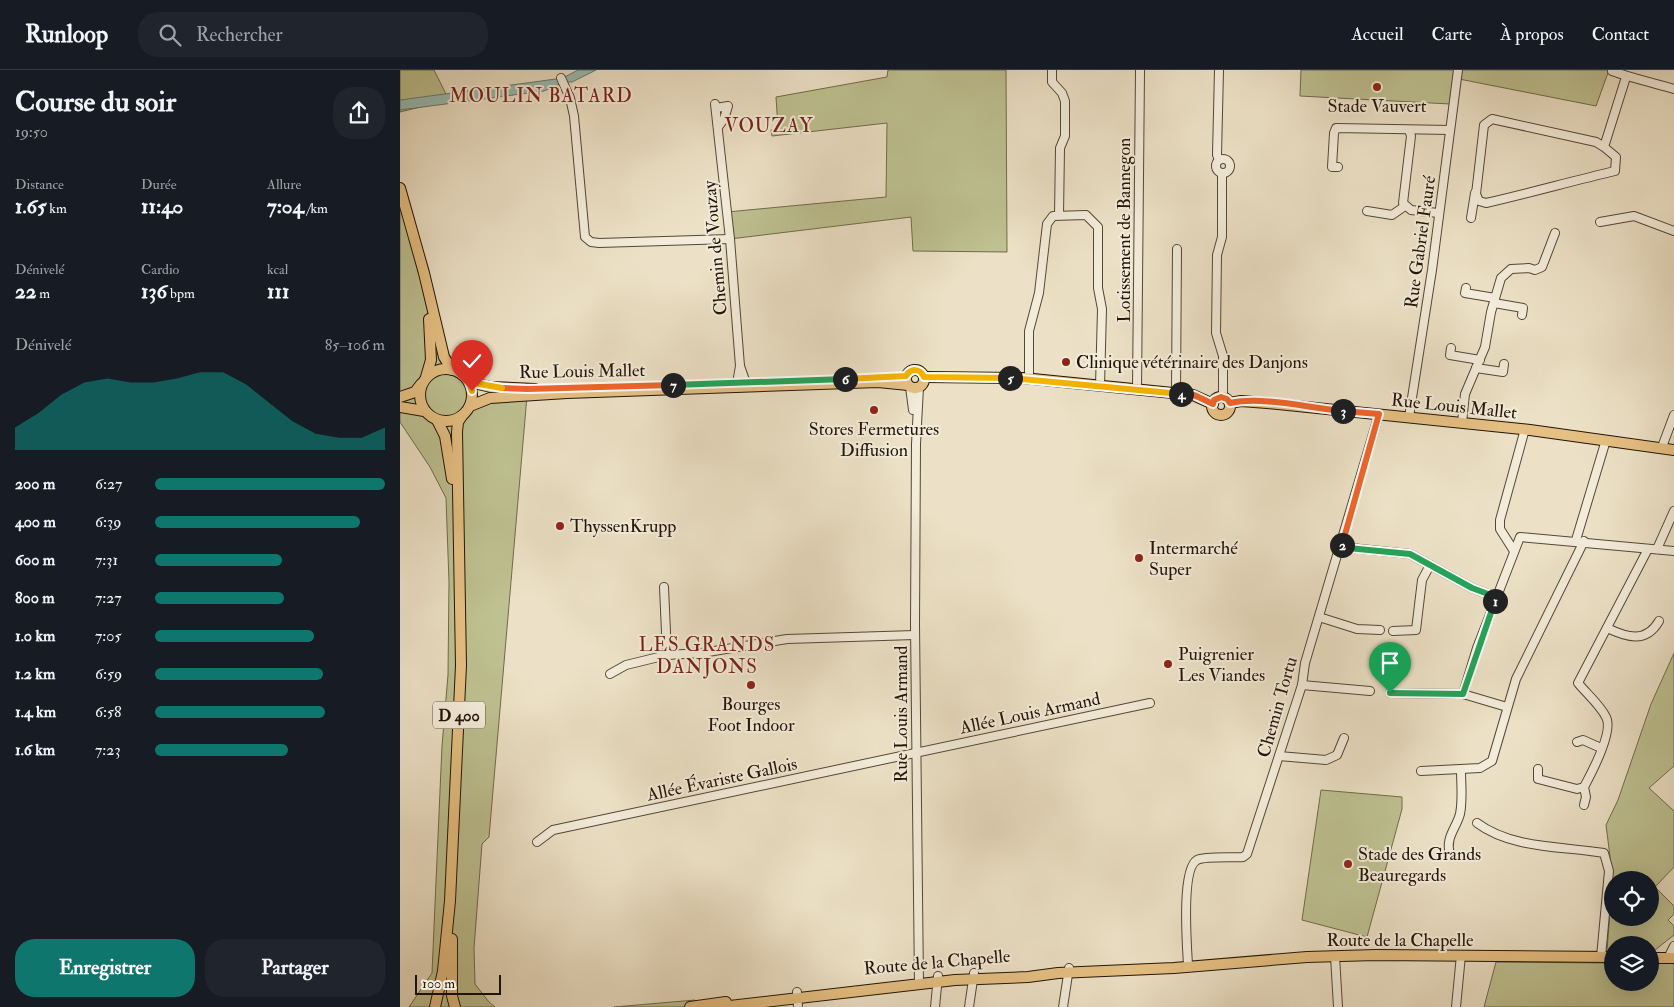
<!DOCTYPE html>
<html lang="fr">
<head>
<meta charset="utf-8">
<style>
	body { margin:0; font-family:"IM FELL Double Pica",serif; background:#20242c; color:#f1f3f6; height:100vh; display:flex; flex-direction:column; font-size:19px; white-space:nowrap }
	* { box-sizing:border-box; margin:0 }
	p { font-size:16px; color:#9ea1a6 }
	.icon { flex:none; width:28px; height:28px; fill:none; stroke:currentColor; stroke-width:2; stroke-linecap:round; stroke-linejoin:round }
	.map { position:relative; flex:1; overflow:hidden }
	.drawer { display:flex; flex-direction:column; background:#171b24; width:400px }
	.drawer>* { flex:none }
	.controls { position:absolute; left:1204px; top:801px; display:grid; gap:10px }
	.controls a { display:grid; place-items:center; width:55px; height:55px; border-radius:50%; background:#171b24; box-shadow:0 5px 20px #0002; font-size:25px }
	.scale { position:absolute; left:15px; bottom:12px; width:86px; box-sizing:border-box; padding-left:5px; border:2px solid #221407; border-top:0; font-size:14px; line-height:18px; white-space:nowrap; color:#221407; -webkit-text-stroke:4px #f3ecda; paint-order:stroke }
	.pin { position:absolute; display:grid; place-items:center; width:42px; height:42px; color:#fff; margin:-51px -21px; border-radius:50% 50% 50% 0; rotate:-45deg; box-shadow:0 0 5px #0007 }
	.pin .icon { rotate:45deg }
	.km { position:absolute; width:25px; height:25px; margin:-12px; border-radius:50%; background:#222; color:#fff; font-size:14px; line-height:25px; text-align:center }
	.round { display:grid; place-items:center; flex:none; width:52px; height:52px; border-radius:20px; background:#20242c }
	.overview { display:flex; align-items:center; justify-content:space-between; height:85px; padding:0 15px }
	h1 { font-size:28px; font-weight:700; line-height:38px }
	.stats { display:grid; grid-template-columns:repeat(3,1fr); gap:8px; height:85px; padding:5px 15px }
	.stats div { display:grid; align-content:center }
	.stats b { font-size:21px; font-weight:700 }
	.stats small { font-size:14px; font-weight:400 }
	.stats p { font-size:14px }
	.chart { height:140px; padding:10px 15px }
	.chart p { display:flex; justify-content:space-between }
	.chart svg { width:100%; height:90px; margin-top:5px; fill:#0f766e; opacity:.7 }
	.primary-button { display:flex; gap:10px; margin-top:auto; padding:10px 15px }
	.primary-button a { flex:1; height:58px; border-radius:20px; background:#0f766e; color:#fff; font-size:20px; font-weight:700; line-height:58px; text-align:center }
	.primary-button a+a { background:#20242c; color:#f1f3f6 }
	ul { padding:0 15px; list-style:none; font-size:16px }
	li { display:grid; grid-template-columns:80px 60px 1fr; align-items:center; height:38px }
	li i { height:12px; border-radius:6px; background:#0f766e }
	header { display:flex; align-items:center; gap:30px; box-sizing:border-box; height:70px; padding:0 25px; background:#171b24; border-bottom:1px solid #363941 }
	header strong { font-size:24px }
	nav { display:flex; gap:28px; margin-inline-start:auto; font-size:18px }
	.search { width:350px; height:45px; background:#20242c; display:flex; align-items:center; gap:12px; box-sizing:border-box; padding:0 18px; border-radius:20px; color:#9ea1a6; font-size:19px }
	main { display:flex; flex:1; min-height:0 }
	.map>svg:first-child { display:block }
	.green { fill:#bec191; stroke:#706a4c }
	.water { fill:#99bdb6; stroke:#697970 }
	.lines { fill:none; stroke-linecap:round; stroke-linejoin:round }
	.minor-casing { stroke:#544737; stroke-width:10 }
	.major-casing { stroke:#221407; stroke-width:12 }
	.minor { stroke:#f3ecda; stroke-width:8 }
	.major { stroke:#e6c083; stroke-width:10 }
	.split-1-casing { stroke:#fff; stroke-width:10 }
	.split-2-casing { stroke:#fff; stroke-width:10 }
	.split-3-casing { stroke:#fff; stroke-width:10 }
	.split-4-casing { stroke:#fff; stroke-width:10 }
	.split-5-casing { stroke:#fff; stroke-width:10 }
	.split-6-casing { stroke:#fff; stroke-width:10 }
	.split-7-casing { stroke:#fff; stroke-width:10 }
	.split-8-casing { stroke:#fff; stroke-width:10 }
	.split-9-casing { stroke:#fff; stroke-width:10 }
	.split-1 { stroke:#22a559; stroke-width:6 }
	.split-2 { stroke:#22a559; stroke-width:6 }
	.split-3 { stroke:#f0652b; stroke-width:6 }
	.split-4 { stroke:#f0652b; stroke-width:6 }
	.split-5 { stroke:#f5b400; stroke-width:6 }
	.split-6 { stroke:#f5b400; stroke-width:6 }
	.split-7 { stroke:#22a559; stroke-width:6 }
	.split-8 { stroke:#f0652b; stroke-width:6 }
	.split-9 { stroke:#f5b400; stroke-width:6 }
	.poi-dot { fill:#8f2418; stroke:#f3ecda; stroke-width:2 }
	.labels { text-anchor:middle; stroke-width:4; stroke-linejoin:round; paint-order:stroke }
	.shield { fill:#f3ecda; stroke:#615546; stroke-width:1 }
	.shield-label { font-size:16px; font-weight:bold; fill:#221407 }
	.poi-label { font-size:18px; fill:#221407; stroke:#f3ecda; text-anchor:start }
	.street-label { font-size:18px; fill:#221407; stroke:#f3ecda }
	.neighbourhood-label { font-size:19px; letter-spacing:1px; fill:#7a1f14; stroke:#f3ecda }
</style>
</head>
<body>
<header>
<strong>Runloop</strong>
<div class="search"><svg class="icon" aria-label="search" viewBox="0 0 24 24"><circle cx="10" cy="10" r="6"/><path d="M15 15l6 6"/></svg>Rechercher</div>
<nav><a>Accueil</a><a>Carte</a><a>À propos</a><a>Contact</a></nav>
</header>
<main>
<section class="drawer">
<div class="overview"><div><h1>Course du soir</h1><p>19:50</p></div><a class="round"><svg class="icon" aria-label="share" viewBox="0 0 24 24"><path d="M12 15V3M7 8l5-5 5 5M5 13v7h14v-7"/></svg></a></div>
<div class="stats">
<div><p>Distance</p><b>1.65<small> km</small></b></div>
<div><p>Durée</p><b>11:40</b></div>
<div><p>Allure</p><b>7:04<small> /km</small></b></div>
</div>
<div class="stats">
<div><p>Dénivelé</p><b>22<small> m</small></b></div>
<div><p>Cardio</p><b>136<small> bpm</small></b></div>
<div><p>kcal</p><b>111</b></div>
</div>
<div class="chart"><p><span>Dénivelé</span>85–106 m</p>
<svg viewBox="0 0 160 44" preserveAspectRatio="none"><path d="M0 44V33L10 26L20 17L30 11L40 9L50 11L60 11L70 9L80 6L90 6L100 12L110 21L120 30L130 36L140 38L150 38L160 33V44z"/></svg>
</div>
<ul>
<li><b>200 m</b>6:27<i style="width:100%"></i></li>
<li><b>400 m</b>6:39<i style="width:89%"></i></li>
<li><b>600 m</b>7:31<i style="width:55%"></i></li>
<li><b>800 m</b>7:27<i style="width:56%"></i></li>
<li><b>1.0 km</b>7:05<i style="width:69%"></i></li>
<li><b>1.2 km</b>6:59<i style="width:73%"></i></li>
<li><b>1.4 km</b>6:58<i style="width:74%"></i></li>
<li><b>1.6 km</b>7:23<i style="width:58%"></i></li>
</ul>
<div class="primary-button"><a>Enregistrer</a><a>Partager</a></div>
</section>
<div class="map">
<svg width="1274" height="937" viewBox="0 0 1274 937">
	<rect width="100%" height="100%" fill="#ece1c6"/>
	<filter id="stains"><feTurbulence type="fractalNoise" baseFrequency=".004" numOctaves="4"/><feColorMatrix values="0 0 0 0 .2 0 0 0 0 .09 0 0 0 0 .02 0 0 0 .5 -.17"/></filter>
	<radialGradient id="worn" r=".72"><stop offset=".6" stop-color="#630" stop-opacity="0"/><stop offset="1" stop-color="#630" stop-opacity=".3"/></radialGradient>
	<g class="green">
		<polygon points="0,0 34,0 49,30 0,42"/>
		<polygon points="488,0 606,0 607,182 513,181 511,147 330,169 327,142 486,127 487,53 372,66 371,60 378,58 376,27 487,7"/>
		<polygon points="901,0 1209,0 1196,36 1054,8 1050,34 900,26"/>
		<polygon points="0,118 42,278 56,301 69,312 72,330 127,326 89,767 82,774 74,878 75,914 89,932 95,937 9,937 32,903 42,676 48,605 49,512 46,428 30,397 0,352"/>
		<polygon points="1274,583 1274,696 1249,718 1274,741 1274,797 1255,817 1274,836 1274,844 1268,850 1274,856 1274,865 1250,884 1250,875 1212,875 1212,912 1250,912 1250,888 1274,888 1274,937 1084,937 1096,892 1206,893 1212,817 1212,848 1250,848 1250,810 1213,810 1206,755 1218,730 1251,634"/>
		<polygon points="921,720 1002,727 1002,739 967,867 902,850"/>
		<polygon points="295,930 297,937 214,937"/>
	</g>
	<polygon class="water" points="178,0 196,0 172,12 164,12 144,21 0,40 0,30 156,9 159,10"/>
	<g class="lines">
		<defs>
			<g id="minor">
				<polyline points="652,0 652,12 662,23 665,31 665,66 660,78 659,145"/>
				<polyline points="819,0 817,85 819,90"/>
				<path d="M1212,1C1232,8 1253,13 1274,19"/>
				<polyline points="161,8 170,28 174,46 185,167 191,172 199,173 330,169"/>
				<polyline points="315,34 330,169 340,296"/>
				<polyline points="316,38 328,36 324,49 318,57"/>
				<polyline points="1009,60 1011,66 1003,133 1011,140 1038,143"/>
				<path d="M1204,77L1196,72L1092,49L1084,55L1076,124L1079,131L1086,133C1130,123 1172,111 1215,101L1216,87L1204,77L1226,7"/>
				<circle cx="823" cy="96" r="7"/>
				<polyline points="938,97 932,97 934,63 936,58 1050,60"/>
				<polyline points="822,103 822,167 817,185 816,263 823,286 823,327"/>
				<polyline points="967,141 992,145 1005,136"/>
				<polyline points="1071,148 1075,123"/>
				<polyline points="1200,152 1234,146 1274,161"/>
				<polyline points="1066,218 1065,223 1095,228"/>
				<polyline points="1094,233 1123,238 1122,245"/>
				<polyline points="1051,278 1050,285 1080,290"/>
				<polygon points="340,296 346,313 341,317 337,313"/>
				<polyline points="1076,298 1103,302 1104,294"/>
				<polyline points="629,309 629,261 639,223 647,154 653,146 686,145 698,157 698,218 702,239 700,316"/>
				<polyline points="510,317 513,340"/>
				<polyline points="737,320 740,0"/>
				<polyline points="776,323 777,179"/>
				<polyline points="1009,347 1032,200 1058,0"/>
				<polyline points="1062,353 1065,324 1085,277 1091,242 1101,208 1111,199 1129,198 1135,200 1142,197 1155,163"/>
				<polyline points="1262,377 1274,345"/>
				<polyline points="1176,470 1206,370"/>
				<polyline points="941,477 1010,484 1072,518 1096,527"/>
				<polyline points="1257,479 1274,441"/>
				<polyline points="1114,481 1100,459 1100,450 1125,359"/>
				<polyline points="264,517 267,585"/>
				<polyline points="919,547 957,559 980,560"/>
				<path d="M1207,558C1226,567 1246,574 1259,551"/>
				<polyline points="993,561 1016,560 1022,510 1030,495"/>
				<polyline points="210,604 226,595 267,585 302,583 387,569 515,565"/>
				<polyline points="902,615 970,621"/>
				<polyline points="990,623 1063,624 1077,578 1120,467 1274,481"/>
				<polyline points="1063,624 1107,637"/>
				<polyline points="1177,672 1183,670 1201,678"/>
				<polyline points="879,686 926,690 937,685 944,668"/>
				<path d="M1138,699V709L1177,719L1184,717C1191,704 1214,661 1206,647C1200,635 1187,624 1178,613L1248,479"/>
				<polyline points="1021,701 1080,698 1092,691 1116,609 1184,471"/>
				<polyline points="1184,717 1186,727 1184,735"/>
				<path d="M1077,753C1112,779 1162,776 1204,783L1209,801L1201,887"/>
				<polyline points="137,772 153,760 750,633"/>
				<path d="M1050,785C1045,767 1056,759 1060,744C1063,730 1061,714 1061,700"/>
				<polyline points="935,886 938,937"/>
				<polyline points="1268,888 1274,876"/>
				<path d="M788,895C787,877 781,799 797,790C805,786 832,788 843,787L847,784L902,615L905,593L979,344"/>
				<polyline points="519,914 515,555 516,374 519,317"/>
				<polyline points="397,922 398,937"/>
				<polyline points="535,937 538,906"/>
				<polyline points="569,937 574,903"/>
				<polyline points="663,937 669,898"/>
				<polyline points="1056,937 1061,885"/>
			</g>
			<g id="major">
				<polyline points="0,118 24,203 44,287 52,300"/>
				<circle cx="46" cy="325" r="26"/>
				<circle cx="515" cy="309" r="9"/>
				<polyline points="26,307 31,290 29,249"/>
				<polyline points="524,307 623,308 793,325 813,334"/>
				<polyline points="69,312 91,317 135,319"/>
				<polyline points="0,327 15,322 21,314"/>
				<circle cx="821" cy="336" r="9"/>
				<polyline points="830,333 841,331 867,333 1130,360 1274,380"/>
				<polyline points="70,336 90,328 167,323 478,312 508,315"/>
				<polyline points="0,337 24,341"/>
				<polyline points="37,350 45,366 52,409"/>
				<polyline points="52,869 52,926 55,937"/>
				<polyline points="1250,888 1274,888"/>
				<polyline points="35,937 43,901 50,831 61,595 57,362 58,352 62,346"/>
				<polyline points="290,937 326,932"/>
				<polyline points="321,937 555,910 628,907 658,903 774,898 907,887 976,885 1212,887"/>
			</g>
		</defs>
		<use href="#minor" class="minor-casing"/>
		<use href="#major" class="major-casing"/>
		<use href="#minor" class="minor"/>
		<use href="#major" class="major"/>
	</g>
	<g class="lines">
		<defs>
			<polyline id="split-1" points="990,623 1063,624 1095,531"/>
			<polyline id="split-2" points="942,475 941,477 948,478 1010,484 1072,518 1096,527 1095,531"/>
			<polyline id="split-3" points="942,475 979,344 943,341"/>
			<path id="split-4" d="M781,324L794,325L813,334L814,330L821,327L827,329L830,333C863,326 909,338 943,341"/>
			<polyline id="split-5" points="610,308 781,324"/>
			<path id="split-6" d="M445,309L506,306C511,298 520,298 524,307L610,308"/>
			<polyline id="split-7" points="273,315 445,309"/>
			<polyline id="split-8" points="102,318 127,319 273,315"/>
			<polyline id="split-9" points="72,321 69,312 102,318"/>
		</defs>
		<use href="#split-1" class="split-1-casing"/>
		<use href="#split-2" class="split-2-casing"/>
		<use href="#split-3" class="split-3-casing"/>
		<use href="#split-4" class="split-4-casing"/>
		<use href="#split-5" class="split-5-casing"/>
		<use href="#split-6" class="split-6-casing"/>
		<use href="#split-7" class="split-7-casing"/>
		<use href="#split-8" class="split-8-casing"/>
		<use href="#split-9" class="split-9-casing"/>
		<use href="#split-1" class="split-1"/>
		<use href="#split-2" class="split-2"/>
		<use href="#split-3" class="split-3"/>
		<use href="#split-4" class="split-4"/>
		<use href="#split-5" class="split-5"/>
		<use href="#split-6" class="split-6"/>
		<use href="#split-7" class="split-7"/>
		<use href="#split-8" class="split-8"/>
		<use href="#split-9" class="split-9"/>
	</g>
	<g class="poi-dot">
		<circle cx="977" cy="17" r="5"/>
		<circle cx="666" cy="292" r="5"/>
		<circle cx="474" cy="340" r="5"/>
		<circle cx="160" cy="456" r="5"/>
		<circle cx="739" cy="488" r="5"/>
		<circle cx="768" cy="594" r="5"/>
		<circle cx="351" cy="615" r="5"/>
		<circle cx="948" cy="794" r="5"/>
	</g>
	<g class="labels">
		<rect class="shield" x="33" y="631.5" width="52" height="27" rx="4"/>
		<g class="shield-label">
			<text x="59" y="651">D 400</text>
		</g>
		<g class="poi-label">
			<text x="977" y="42" text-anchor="middle">Stade Vauvert</text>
			<text x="676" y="298">Clinique vétérinaire des Danjons</text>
			<text x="474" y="365" text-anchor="middle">Stores Fermetures<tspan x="474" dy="21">Diffusion</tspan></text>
			<text x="170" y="462">ThyssenKrupp</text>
			<text x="749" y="484">Intermarché<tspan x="749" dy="21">Super</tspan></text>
			<text x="778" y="590">Puigrenier<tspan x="778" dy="21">Les Viandes</tspan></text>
			<text x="351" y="640" text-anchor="middle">Bourges<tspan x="351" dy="21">Foot Indoor</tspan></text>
			<text x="958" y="790">Stade des Grands<tspan x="958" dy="21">Beauregards</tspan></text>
		</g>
		<g class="street-label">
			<text transform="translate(724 160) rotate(-90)" y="6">Lotissement de Bannegon</text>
			<text transform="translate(1020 172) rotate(-82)" y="6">Rue Gabriel Fauré</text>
			<text transform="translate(315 178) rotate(-95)" y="6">Chemin de Vouzay</text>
			<text transform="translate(182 301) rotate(-1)" y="6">Rue Louis Mallet</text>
			<text transform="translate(1054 336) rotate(6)" y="6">Rue Louis Mallet</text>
			<text transform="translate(877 637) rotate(-74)" y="6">Chemin Tortu</text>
			<text transform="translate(630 643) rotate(-12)" y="6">Allée Louis Armand</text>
			<text transform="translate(501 644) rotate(-90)" y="6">Rue Louis Armand</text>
			<text transform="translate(322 709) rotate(-12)" y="6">Allée Évariste Gallois</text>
			<text x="1000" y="876">Route de la Chapelle</text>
			<text transform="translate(537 892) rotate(-5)" y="6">Route de la Chapelle</text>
		</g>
		<g class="neighbourhood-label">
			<text x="141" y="32">MOULIN BATARD</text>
			<text x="369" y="62">VOUZAY</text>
			<text x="307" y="581">LES GRANDS<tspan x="307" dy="22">DANJONS</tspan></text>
		</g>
	</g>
	<rect width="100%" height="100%" filter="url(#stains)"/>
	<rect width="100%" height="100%" fill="url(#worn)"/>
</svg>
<div class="controls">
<a><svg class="icon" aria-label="locate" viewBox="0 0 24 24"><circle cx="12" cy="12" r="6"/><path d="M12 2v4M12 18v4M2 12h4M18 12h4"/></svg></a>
<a><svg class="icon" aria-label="layers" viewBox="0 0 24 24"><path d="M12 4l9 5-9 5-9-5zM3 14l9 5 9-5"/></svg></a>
</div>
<div class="scale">100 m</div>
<div class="pin" style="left:990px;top:623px;background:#1e9e55"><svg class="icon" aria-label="arrive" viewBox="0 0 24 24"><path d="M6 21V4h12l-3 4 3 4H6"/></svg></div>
<div class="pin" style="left:72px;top:321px;background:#d93025"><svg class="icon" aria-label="check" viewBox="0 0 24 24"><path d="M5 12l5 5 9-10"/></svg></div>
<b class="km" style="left:1095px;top:531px">1</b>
<b class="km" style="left:942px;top:475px">2</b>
<b class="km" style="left:943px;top:341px">3</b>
<b class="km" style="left:781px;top:324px">4</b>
<b class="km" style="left:610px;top:308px">5</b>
<b class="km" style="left:445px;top:309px">6</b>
<b class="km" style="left:273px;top:315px">7</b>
</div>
</main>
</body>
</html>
